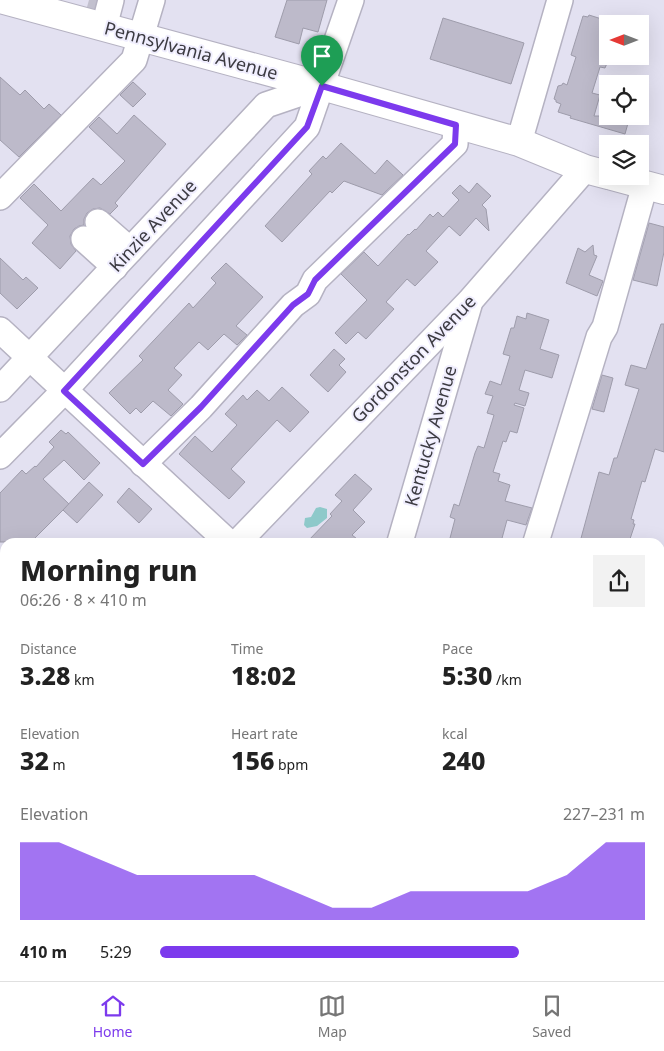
<!DOCTYPE html>
<html lang="en">
<head>
<meta charset="utf-8">
<style>
	body { margin:0; font-family:"Noto Sans",sans-serif; background:#f2f2f2; color:#222; height:100vh; display:flex; flex-direction:column; font-size:19px; white-space:nowrap }
	* { box-sizing:border-box; margin:0 }
	p { font-size:16px; color:#767676 }
	.icon { flex:none; width:28px; height:28px; fill:none; stroke:currentColor; stroke-width:2; stroke-linecap:round; stroke-linejoin:round }
	.map { position:relative; flex:1; overflow:hidden }
	.details { position:absolute; left:0px; top:538px; width:665px; height:444px; display:flex; flex-direction:column; background:#fff; border-radius:15px 15px 0 0; box-shadow:0 5px 20px #0002 }
	.details>* { flex:none }
	.needle { width:32px; rotate:270deg }
	.tools { position:absolute; left:599px; top:15px; display:grid; gap:10px }
	.tools a { display:grid; place-items:center; width:50px; height:50px; border-radius:0px; background:#fff; box-shadow:0 5px 20px #0002; font-size:25px }
	.pin { position:absolute; display:grid; place-items:center; width:42px; height:42px; color:#fff; margin:-51px -21px; border-radius:50% 50% 50% 0; rotate:-45deg; box-shadow:0 0 5px #0007 }
	.pin .icon { rotate:45deg }
	.round { display:grid; place-items:center; flex:none; width:52px; height:52px; border-radius:0px; background:#f2f2f2 }
	.overview { display:flex; align-items:center; justify-content:space-between; height:85px; padding:0 20px }
	h1 { font-size:28px; font-weight:800; line-height:38px }
	.figures { display:grid; grid-template-columns:repeat(3,1fr); gap:8px; height:85px; padding:5px 20px }
	.figures div { display:grid; align-content:center }
	.figures b { font-size:25px; font-weight:800 }
	.figures small { font-size:14px; font-weight:400 }
	.figures p { font-size:14px }
	.chart { height:140px; padding:10px 20px }
	.chart p { display:flex; justify-content:space-between }
	.chart svg { width:100%; height:90px; margin-top:5px; fill:#7c3aed; opacity:.7 }
	ul { padding:0 20px; list-style:none; font-size:16px }
	li { display:grid; grid-template-columns:80px 60px 1fr; align-items:center; height:38px }
	li i { height:12px; border-radius:6px; background:#7c3aed }
	.menu { display:flex; justify-content:space-around; align-items:center; height:70px; border-top:1px solid #e0e0e0; background:#fff; font-size:14px; color:#767676 }
	.menu a { display:grid; justify-items:center; gap:2px }
	.menu .selected { color:#7c3aed }
	.map>svg:first-child { display:block }
	.water { fill:#8ec9ca }
	.building { fill:#bdbaca; stroke:#9e9cab }
	.lines { fill:none; stroke-linecap:round; stroke-linejoin:round }
	.minor-tunnel { stroke:#c2c0ce; stroke-width:25; stroke-dasharray:25 12; stroke-linecap:butt }
	.minor-casing { stroke:#b5b2c2; stroke-width:28 }
	.major-casing { stroke:#b5b2c2; stroke-width:30 }
	.minor { stroke:#fff; stroke-width:25 }
	.major { stroke:#fff; stroke-width:28 }
	.route-casing { stroke:#fff; stroke-width:10 }
	.route { stroke:#7c3aed; stroke-width:6 }
	.labels { text-anchor:middle; stroke-width:4; stroke-linejoin:round; paint-order:stroke }
	.street-label { font-size:18px; fill:#3c3b42; stroke:#f0eefe }
</style>
</head>
<body>
<div class="map">
<svg width="664" height="981" viewBox="0 0 664 981">
	<rect width="100%" height="100%" fill="#e3e1f1"/>
	<polygon class="water" points="320,507 327,509 327,518 317,526 307,528 304,525 305,518 311,517 316,508"/>
	<g class="building">
		<polygon points="287,0 327,0 318,32 303,28 299,44 275,37"/>
		<polygon points="589,15 608,21 608,61 605,68 600,67 592,93 600,95 594,116 630,116 625,134 570,118 571,116 558,112 561,104 556,102 556,100 554,99 558,86 562,85 563,83 567,85 576,57 571,55 583,16 588,17"/>
		<polygon points="443,18 524,43 511,84 430,59"/>
		<polygon points="0,77 20,95 25,90 44,109 49,104 61,115 19,157 0,140"/>
		<polygon points="133,82 146,94 133,107 120,95"/>
		<polygon points="134,115 166,144 115,203 118,206 110,214 100,208 93,209 87,213 84,219 84,225 79,226 74,229 70,236 71,244 76,251 60,269 32,243 48,225 20,198 34,184 61,211 93,178 101,185 125,161 89,127 99,117 117,134"/>
		<polygon points="341,143 375,174 387,160 403,175 382,195 344,181 332,193 330,191 282,242 265,226 312,174 309,171 323,156 326,159"/>
		<polygon points="477,183 491,196 482,205 486,209 489,231 476,218 460,236 449,226 426,251 438,262 415,286 407,279 386,302 394,309 366,339 358,332 346,344 335,333 367,300 341,274 364,252 378,266 408,234 409,235 415,229 416,230 430,214 433,217 438,212 443,217 459,200 452,193 460,185 469,193"/>
		<polygon points="649,223 664,227 664,252 657,286 633,280"/>
		<polygon points="593,245 594,255 597,256 589,275 603,281 597,296 566,283 578,248 585,252"/>
		<polygon points="0,258 23,280 26,277 38,288 17,309 0,293"/>
		<polygon points="226,263 263,297 236,326 247,335 237,345 224,334 208,350 199,342 174,368 182,375 168,390 183,404 171,416 153,401 141,413 136,408 130,414 109,393 143,360 139,356 189,303 193,308 216,283 211,278"/>
		<polygon points="527,313 549,320 540,349 559,355 552,378 525,370 519,390 529,393 525,406 515,403 514,405 524,408 517,433 510,431 506,442 503,441 493,472 500,474 498,481 510,485 505,501 532,508 526,525 507,520 501,542 449,542 455,519 450,517 454,504 459,506 475,453 478,446 484,448 494,415 487,413 493,396 485,394 490,381 501,385 510,356 503,354 511,328 514,328 517,316 526,319"/>
		<polygon points="661,324 664,324 664,452 655,449 645,482 642,481 631,519 634,520 633,524 635,524 629,542 580,542 599,472 609,475 614,458 617,458 639,389 625,385 631,365 646,369"/>
		<polygon points="334,349 345,359 339,365 346,372 328,392 310,375"/>
		<polygon points="602,375 613,378 604,412 592,409"/>
		<polygon points="282,387 309,412 290,432 277,420 231,469 245,482 229,499 179,454 195,436 212,452 237,425 225,414 243,395 247,400 257,390 269,401"/>
		<polygon points="61,430 66,434 68,432 100,463 84,480 64,460 43,479 69,504 31,542 0,542 0,493 22,470 26,474 35,466 36,467 54,447 49,442"/>
		<polygon points="355,474 372,489 353,510 365,522 352,535 361,542 307,542 332,516 330,514 342,501 335,495"/>
		<polygon points="89,482 103,495 77,523 63,510"/>
		<polygon points="129,488 152,509 139,523 117,502"/>
	</g>
	<g class="lines">
		<polyline class="minor-tunnel" points="89,0 103,4"/>
		<defs>
			<g id="minor">
				<polyline points="104,27 111,0"/>
				<polyline points="519,142 560,0"/>
				<polyline points="0,197 134,60 152,0"/>
				<polyline points="98,222 130,250"/>
				<polyline points="84,239 115,267"/>
				<polyline points="0,330 228,542"/>
				<polyline points="0,389 266,105 322,86"/>
				<polyline points="0,456 64,391 307,127 351,0"/>
				<polyline points="143,464 201,407 293,305 308,294 315,280 455,144 456,125"/>
				<polyline points="238,542 470,301 585,169"/>
				<polyline points="400,542 469,305"/>
				<polyline points="536,542 599,337 605,327 645,185"/>
				<polyline points="660,630 664,615"/>
				<polyline points="0,712 5,716"/>
				<polyline points="660,746 664,748"/>
				<polyline points="0,800 5,794"/>
				<polyline points="283,976 288,981"/>
				<polyline points="254,981 257,976"/>
				<polyline points="557,981 558,976"/>
			</g>
			<g id="major">
				<polyline points="4,0 322,86 519,142 585,169 608,175"/>
				<polyline points="612,176 664,190"/>
			</g>
		</defs>
		<use href="#minor" class="minor-casing"/>
		<use href="#major" class="major-casing"/>
		<use href="#minor" class="minor"/>
		<use href="#major" class="major"/>
	</g>
	<g class="lines">
		<defs>
			<polygon id="route" points="322,86 456,125 455,144 315,280 308,294 293,305 201,407 143,464 64,391 307,127"/>
		</defs>
		<use href="#route" class="route-casing"/>
		<use href="#route" class="route"/>
	</g>
	<g class="labels">
		<g class="street-label">
			<text transform="translate(191 51) rotate(15)" y="6">Pennsylvania Avenue</text>
			<text transform="translate(153 226) rotate(-47)" y="6">Kinzie Avenue</text>
			<text transform="translate(414 359) rotate(-46)" y="6">Gordonston Avenue</text>
			<text transform="translate(431 436) rotate(-74)" y="6">Kentucky Avenue</text>
		</g>
	</g>
</svg>
<div class="tools">
<a><svg class="needle" viewBox="-14 -14 28 28"><path d="M0-13l5 13h-10z" fill="#e53935"/><path d="M0 13l5-13h-10z" fill="#767676"/></svg></a>
<a><svg class="icon" aria-label="locate" viewBox="0 0 24 24"><circle cx="12" cy="12" r="6"/><path d="M12 2v4M12 18v4M2 12h4M18 12h4"/></svg></a>
<a><svg class="icon" aria-label="layers" viewBox="0 0 24 24"><path d="M12 4l9 5-9 5-9-5zM3 14l9 5 9-5"/></svg></a>
</div>
<div class="pin" style="left:322px;top:86px;background:#1e9e55"><svg class="icon" aria-label="arrive" viewBox="0 0 24 24"><path d="M6 21V4h12l-3 4 3 4H6"/></svg></div>
<section class="details">
<div class="overview"><div><h1>Morning run</h1><p>06:26 · 8 × 410 m</p></div><a class="round"><svg class="icon" aria-label="share" viewBox="0 0 24 24"><path d="M12 15V3M7 8l5-5 5 5M5 13v7h14v-7"/></svg></a></div>
<div class="figures">
<div><p>Distance</p><b>3.28<small> km</small></b></div>
<div><p>Time</p><b>18:02</b></div>
<div><p>Pace</p><b>5:30<small> /km</small></b></div>
</div>
<div class="figures">
<div><p>Elevation</p><b>32<small> m</small></b></div>
<div><p>Heart rate</p><b>156<small> bpm</small></b></div>
<div><p>kcal</p><b>240</b></div>
</div>
<div class="chart"><p><span>Elevation</span>227–231 m</p>
<svg viewBox="0 0 160 44" preserveAspectRatio="none"><path d="M0 44V6L10 6L20 14L30 22L40 22L50 22L60 22L70 30L80 38L90 38L100 30L110 30L120 30L130 30L140 22L150 6L160 6V44z"/></svg>
</div>
<ul>
<li><b>410 m</b>5:29<i style="width:74%"></i></li>
</ul>
</section>
</div>
<nav class="menu">
<a class="selected"><svg class="icon" aria-label="home" viewBox="0 0 24 24"><path d="M3 11l9-7 9 7M6 9v11h12V9"/></svg>Home</a>
<a><svg class="icon" aria-label="map" viewBox="0 0 24 24"><path d="M3 6l6-2 6 2 6-2v14l-6 2-6-2-6 2zM9 4v14M15 6v14"/></svg>Map</a>
<a><svg class="icon" aria-label="saved" viewBox="0 0 24 24"><path d="M7 4h10v16l-5-4-5 4z"/></svg>Saved</a>
</nav>
</body>
</html>
